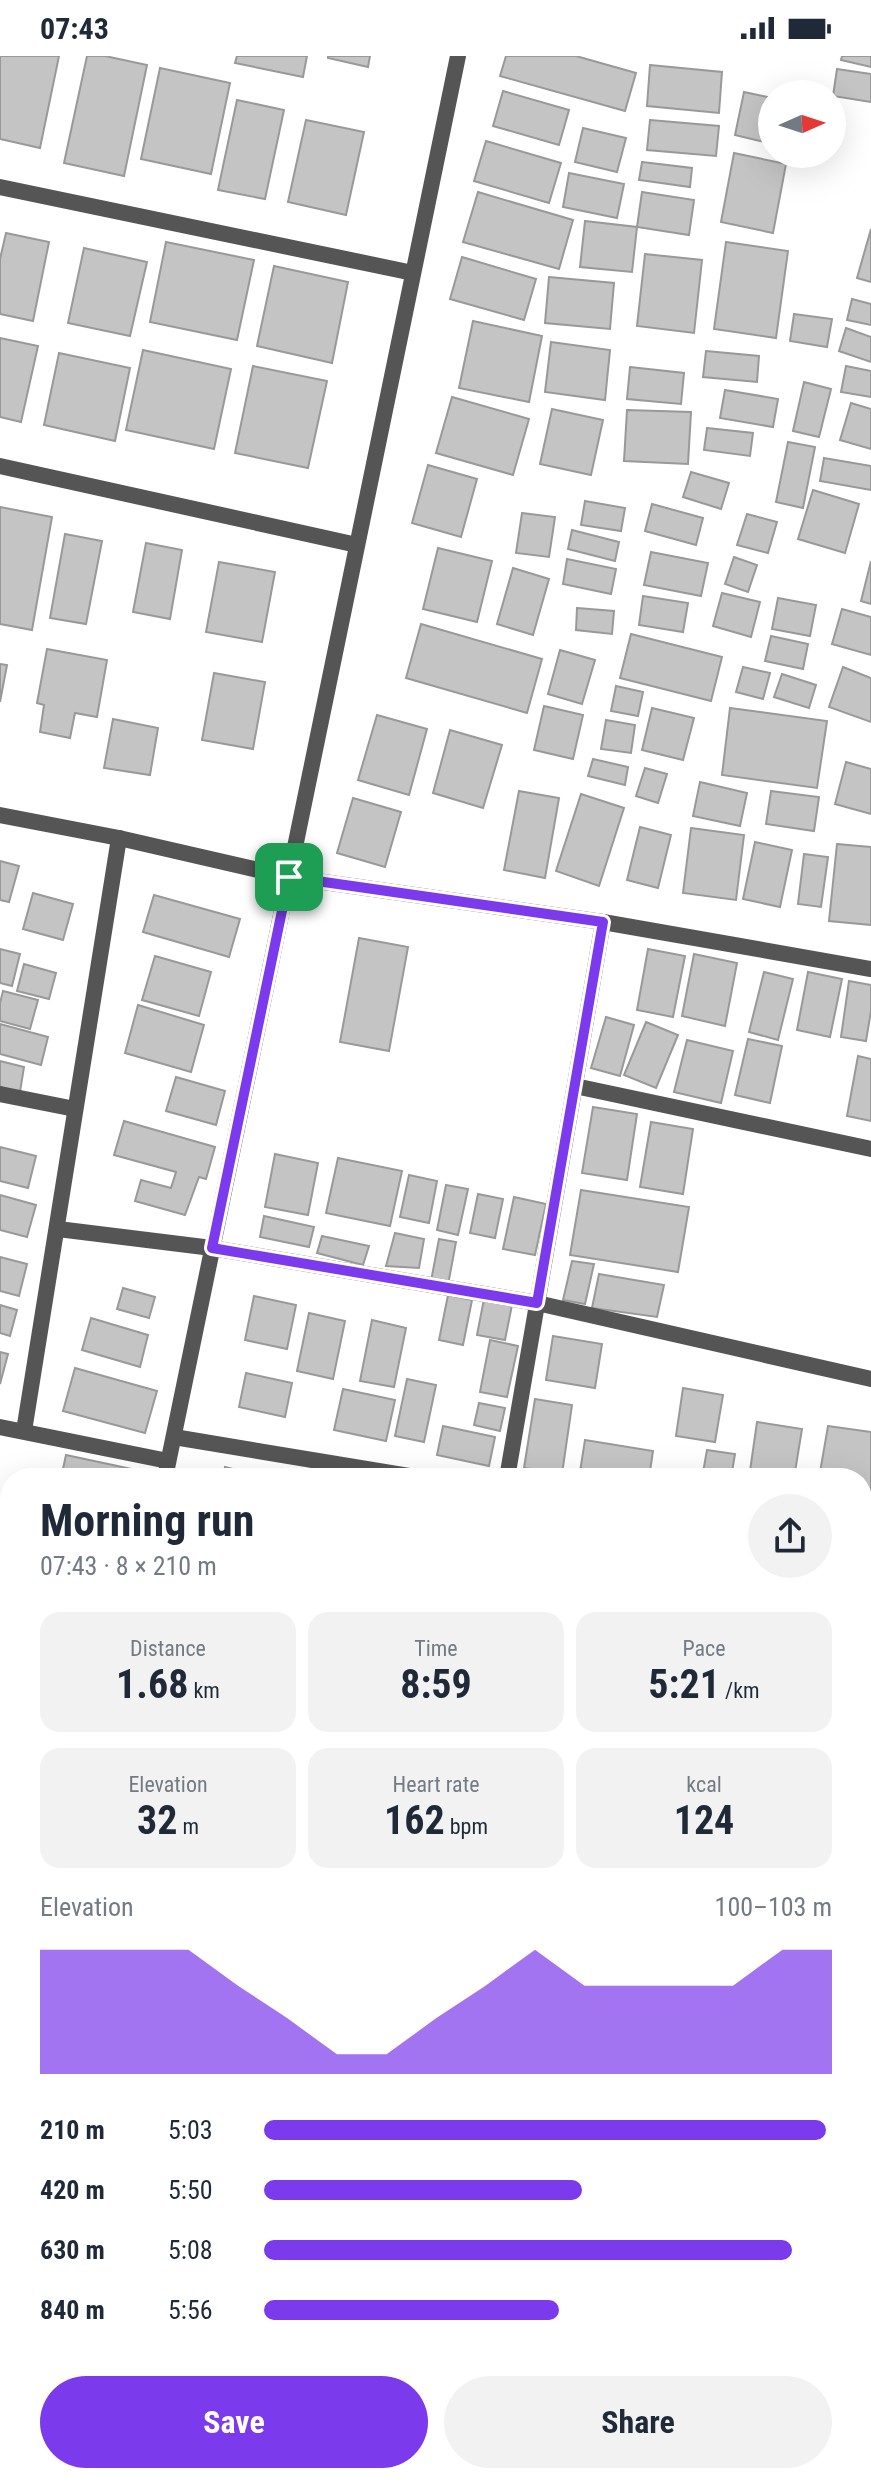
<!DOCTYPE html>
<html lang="en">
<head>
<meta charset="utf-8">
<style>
	body { margin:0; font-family:"Roboto Condensed",sans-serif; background:#f2f2f3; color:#1f2937; height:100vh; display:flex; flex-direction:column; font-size:30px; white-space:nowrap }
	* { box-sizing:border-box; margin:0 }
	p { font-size:26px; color:#747a83 }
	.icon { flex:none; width:44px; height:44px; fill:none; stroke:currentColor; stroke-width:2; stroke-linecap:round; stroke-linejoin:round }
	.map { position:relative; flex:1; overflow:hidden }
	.drawer { position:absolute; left:0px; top:1412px; width:872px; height:1016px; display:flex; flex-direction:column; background:#fff; border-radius:32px 32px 0 0; box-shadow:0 8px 32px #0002 }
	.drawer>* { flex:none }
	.needle { width:52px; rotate:87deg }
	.controls { position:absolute; left:758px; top:24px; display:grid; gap:16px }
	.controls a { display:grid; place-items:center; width:88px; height:88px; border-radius:50%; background:#fff; box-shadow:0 8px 32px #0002; font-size:40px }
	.pin { position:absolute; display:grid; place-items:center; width:68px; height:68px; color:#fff; margin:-34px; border-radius:16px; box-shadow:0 4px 12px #0006 }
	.round { display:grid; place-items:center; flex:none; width:84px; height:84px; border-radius:42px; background:#f2f2f3 }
	.head { display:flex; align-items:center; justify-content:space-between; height:136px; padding:0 40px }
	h1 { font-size:44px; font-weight:700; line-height:60px }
	.stats { display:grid; grid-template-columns:repeat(3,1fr); gap:12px; height:136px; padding:8px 40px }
	.stats div { display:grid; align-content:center; border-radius:20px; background:#f2f2f3; text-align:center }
	.stats b { font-size:40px; font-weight:700 }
	.stats small { font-size:22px; font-weight:400 }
	.stats p { font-size:22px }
	.chart { height:224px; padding:16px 40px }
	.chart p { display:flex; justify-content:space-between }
	.chart svg { width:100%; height:144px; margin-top:8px; fill:#7c3aed; opacity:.7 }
	.action { display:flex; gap:16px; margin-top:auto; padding:16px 40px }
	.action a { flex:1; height:92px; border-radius:48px; background:#7c3aed; color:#fff; font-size:32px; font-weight:700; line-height:92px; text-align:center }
	.action a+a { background:#f2f2f3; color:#1f2937 }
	ul { padding:0 40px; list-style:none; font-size:26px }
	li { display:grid; grid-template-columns:128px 96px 1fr; align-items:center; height:60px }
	li i { height:20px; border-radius:10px; background:#7c3aed }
	.status { display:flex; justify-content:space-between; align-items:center; height:56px; padding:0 40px; background:#fff; direction:ltr }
	.status svg { height:22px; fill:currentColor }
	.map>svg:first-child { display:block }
	.building { fill:#c4c4c4; stroke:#999; stroke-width:2 }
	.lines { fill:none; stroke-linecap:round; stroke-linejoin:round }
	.minor { stroke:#555; stroke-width:16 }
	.route-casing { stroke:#fff; stroke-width:16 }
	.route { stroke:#7c3aed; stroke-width:10 }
</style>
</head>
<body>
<div class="status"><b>07:43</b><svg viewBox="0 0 49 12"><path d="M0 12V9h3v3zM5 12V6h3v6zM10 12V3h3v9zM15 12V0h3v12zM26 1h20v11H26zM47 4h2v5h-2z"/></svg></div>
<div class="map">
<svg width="871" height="2428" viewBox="0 0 871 2428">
	<rect width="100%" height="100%" fill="#fff"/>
	<g class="building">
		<polygon points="0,0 59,0 40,92 0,83"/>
		<polygon points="87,0 105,0 147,9 124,120 64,107"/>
		<polygon points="237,0 307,0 303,21 235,7"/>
		<polygon points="328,0 370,0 368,11 328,2"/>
		<polygon points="506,0 576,0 636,17 625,55 500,20"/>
		<polygon points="842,0 871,0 871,11 841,4"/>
		<polygon points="650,9 722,16 719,57 647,50"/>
		<polygon points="160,12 230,27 211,118 141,103"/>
		<polygon points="837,13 871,18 871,46 833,40"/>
		<polygon points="503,35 569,54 559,89 493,70"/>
		<polygon points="744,36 772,42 772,88 735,79"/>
		<polygon points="237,44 284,54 265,143 218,134"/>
		<polygon points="306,64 364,76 346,159 288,146"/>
		<polygon points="650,64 719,70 716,100 647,94"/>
		<polygon points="583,72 626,82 617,116 575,106"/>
		<polygon points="486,85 561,107 549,147 474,125"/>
		<polygon points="734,97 786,108 773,177 721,166"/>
		<polygon points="642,106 692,112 690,131 639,124"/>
		<polygon points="569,117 624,128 617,162 563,151"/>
		<polygon points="478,136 573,164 559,213 463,186"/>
		<polygon points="642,136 694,144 689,179 637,171"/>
		<polygon points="585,165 637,171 632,216 580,211"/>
		<polygon points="871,173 871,226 857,222"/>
		<polygon points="6,177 49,186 33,265 0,258 0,203"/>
		<polygon points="166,186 254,204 237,284 150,266"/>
		<polygon points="726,186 788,195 776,282 714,273"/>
		<polygon points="84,192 147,206 130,280 68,267"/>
		<polygon points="645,198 702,204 694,277 637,270"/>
		<polygon points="462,201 536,223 524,264 450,243"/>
		<polygon points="274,210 348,226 332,307 257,290"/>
		<polygon points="549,221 614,227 610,273 545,267"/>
		<polygon points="852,243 871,248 871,269 847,264"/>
		<polygon points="794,258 832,263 827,291 790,285"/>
		<polygon points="473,265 542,280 529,346 459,332"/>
		<polygon points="846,272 871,281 871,306 839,295"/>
		<polygon points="0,282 38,290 21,366 0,361"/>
		<polygon points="551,286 610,294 605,344 545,336"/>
		<polygon points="143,294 231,313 214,393 126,374"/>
		<polygon points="706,295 759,300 757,326 703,321"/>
		<polygon points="59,297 130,312 115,385 44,369"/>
		<polygon points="253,310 327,325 308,412 235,397"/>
		<polygon points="846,310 871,315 871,341 841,336"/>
		<polygon points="630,311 684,317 681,348 627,343"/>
		<polygon points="804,326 831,333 819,381 793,375"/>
		<polygon points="725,334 778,343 773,371 720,362"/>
		<polygon points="452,341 529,363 513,419 436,397"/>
		<polygon points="851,347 871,353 871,393 840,384"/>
		<polygon points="552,353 603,364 591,419 540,408"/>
		<polygon points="627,354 691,356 688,408 624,405"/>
		<polygon points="707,372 753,377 750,400 704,394"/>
		<polygon points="788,386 815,391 803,452 776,446"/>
		<polygon points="824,402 871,410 871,434 820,425"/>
		<polygon points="428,409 477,423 461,481 412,467"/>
		<polygon points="691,416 729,427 721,453 683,441"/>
		<polygon points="813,434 859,448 845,497 798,483"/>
		<polygon points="585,445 625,452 621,475 581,469"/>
		<polygon points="652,448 703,462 696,489 645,475"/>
		<polygon points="0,451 52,461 32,574 0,568"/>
		<polygon points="522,457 555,461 549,501 516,497"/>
		<polygon points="747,458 777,466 768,497 737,489"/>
		<polygon points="572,474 619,486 615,505 568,493"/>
		<polygon points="65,478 102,485 86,568 50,562"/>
		<polygon points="146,487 182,494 170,563 133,556"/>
		<polygon points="438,492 492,505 477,566 423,553"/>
		<polygon points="651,496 708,507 701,540 644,529"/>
		<polygon points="734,501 757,509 748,536 725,528"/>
		<polygon points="567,503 616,513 611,538 563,528"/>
		<polygon points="871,505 871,548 861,545"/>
		<polygon points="219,506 275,516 262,586 206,576"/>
		<polygon points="513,512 549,523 533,579 497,568"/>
		<polygon points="722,537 760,546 751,581 713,570"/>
		<polygon points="643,540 688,547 683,576 639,569"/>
		<polygon points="778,542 816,549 810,580 772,573"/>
		<polygon points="577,552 614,555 612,578 576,574"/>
		<polygon points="842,553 871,561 871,599 832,588"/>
		<polygon points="421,568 542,603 527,657 406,622"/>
		<polygon points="631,578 722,601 711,645 620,622"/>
		<polygon points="771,580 808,588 803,613 765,605"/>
		<polygon points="47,593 107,604 97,661 75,657 70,682 40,676 44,649 37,647"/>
		<polygon points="560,594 595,604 582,648 548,638"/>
		<polygon points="0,608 7,609 0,646"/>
		<polygon points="743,611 770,617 763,643 736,636"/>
		<polygon points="843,611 871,622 871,666 829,651"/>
		<polygon points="214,617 265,626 253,693 202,684"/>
		<polygon points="782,618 816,629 809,652 774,641"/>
		<polygon points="616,630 643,636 638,660 611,655"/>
		<polygon points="544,650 583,659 573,703 534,694"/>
		<polygon points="652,652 694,662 683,704 642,694"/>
		<polygon points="730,652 827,665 817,732 722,719"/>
		<polygon points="377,659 427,673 409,739 358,724"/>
		<polygon points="113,663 158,672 150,719 104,712"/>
		<polygon points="606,664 635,669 631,697 601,693"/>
		<polygon points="450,674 502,689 483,752 433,737"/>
		<polygon points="593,703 628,711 625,729 588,720"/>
		<polygon points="846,706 871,713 871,758 835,748"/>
		<polygon points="645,712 667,718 658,747 636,740"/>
		<polygon points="700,726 747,737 740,770 693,760"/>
		<polygon points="519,735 559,742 545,822 504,814"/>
		<polygon points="771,735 819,741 814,775 766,768"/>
		<polygon points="581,738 624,752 599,830 556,815"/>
		<polygon points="353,742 401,756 385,811 337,797"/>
		<polygon points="640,771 671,779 658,832 627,824"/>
		<polygon points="691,772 744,779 736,844 683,837"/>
		<polygon points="755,786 792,794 780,851 743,843"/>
		<polygon points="837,788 871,791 871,869 829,865"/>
		<polygon points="804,798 828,801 821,851 798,848"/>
		<polygon points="0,805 19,810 9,846 0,844"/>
		<polygon points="33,837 73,848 63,884 23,873"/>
		<polygon points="154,839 240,863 229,901 143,876"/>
		<polygon points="359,882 408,891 389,995 340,986"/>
		<polygon points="0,893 20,898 12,930 0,927"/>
		<polygon points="648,893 685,900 673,961 637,954"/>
		<polygon points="694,898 737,907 725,970 682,960"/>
		<polygon points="155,900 211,916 199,960 142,944"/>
		<polygon points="24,908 56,917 49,943 17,935"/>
		<polygon points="764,916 793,923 778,984 749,976"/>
		<polygon points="808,916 842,923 830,981 797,974"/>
		<polygon points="849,925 871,929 871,955 866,985 841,981"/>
		<polygon points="3,935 38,944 30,973 0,965 0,947"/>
		<polygon points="138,949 204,969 191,1016 125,997"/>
		<polygon points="606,961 634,969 620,1020 591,1012"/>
		<polygon points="646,966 678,979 656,1032 624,1019"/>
		<polygon points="0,968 48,981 41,1009 0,998"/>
		<polygon points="748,983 782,990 770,1047 735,1039"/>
		<polygon points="687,984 733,995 721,1047 674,1036"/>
		<polygon points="858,1000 871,1003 871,1065 847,1060"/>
		<polygon points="0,1005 24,1011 20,1036 0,1031"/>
		<polygon points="176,1021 225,1035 216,1069 166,1055"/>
		<polygon points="593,1051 637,1058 627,1124 582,1117"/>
		<polygon points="124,1065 215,1091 206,1123 199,1121 185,1159 135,1145 141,1124 171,1132 176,1116 114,1099"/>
		<polygon points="651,1066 693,1073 683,1138 640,1131"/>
		<polygon points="0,1091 36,1100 28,1132 0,1125"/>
		<polygon points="275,1098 318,1107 308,1159 265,1151"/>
		<polygon points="338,1102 402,1115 390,1170 326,1157"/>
		<polygon points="409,1119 437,1125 429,1167 400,1161"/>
		<polygon points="446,1129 468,1133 458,1179 437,1174"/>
		<polygon points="581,1134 689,1151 678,1216 570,1199"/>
		<polygon points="478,1138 503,1143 495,1182 470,1177"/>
		<polygon points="0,1139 36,1149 27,1181 0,1174"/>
		<polygon points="514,1141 546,1148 535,1199 503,1193"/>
		<polygon points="264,1160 314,1171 309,1191 260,1181"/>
		<polygon points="395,1177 424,1183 419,1212 386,1210"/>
		<polygon points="322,1180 369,1190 363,1209 317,1197"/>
		<polygon points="439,1183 456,1186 448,1229 431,1225"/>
		<polygon points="0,1201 27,1208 19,1240 0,1235"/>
		<polygon points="572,1205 594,1208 585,1248 563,1244"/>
		<polygon points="599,1218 664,1229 657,1261 592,1252"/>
		<polygon points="123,1232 155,1241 149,1262 117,1253"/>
		<polygon points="448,1239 472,1244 463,1289 439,1284"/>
		<polygon points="254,1240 296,1249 287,1293 245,1284"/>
		<polygon points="484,1243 512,1249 505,1284 477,1279"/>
		<polygon points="0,1249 17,1254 10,1280 0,1277"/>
		<polygon points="309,1257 345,1265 333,1323 297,1315"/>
		<polygon points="91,1262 148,1279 140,1311 82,1294"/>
		<polygon points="372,1264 406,1272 394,1331 360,1325"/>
		<polygon points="553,1280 602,1288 595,1332 546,1324"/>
		<polygon points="490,1284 518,1290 507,1341 480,1336"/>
		<polygon points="0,1296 8,1298 0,1328"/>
		<polygon points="75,1312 157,1335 145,1377 63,1355"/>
		<polygon points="246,1317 292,1327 285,1361 239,1351"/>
		<polygon points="407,1323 436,1329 424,1386 395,1380"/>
		<polygon points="683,1332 723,1339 715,1386 676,1380"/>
		<polygon points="343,1333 395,1344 386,1385 334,1374"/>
		<polygon points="535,1343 572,1349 562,1418 524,1412"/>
		<polygon points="479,1347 505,1352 500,1375 474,1369"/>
		<polygon points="757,1366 802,1373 794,1422 749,1422"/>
		<polygon points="443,1370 495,1381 489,1410 437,1399"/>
		<polygon points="828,1370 871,1376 871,1481 862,1479 862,1422 819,1422"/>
		<polygon points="585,1384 653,1395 649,1422 579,1422"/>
		<polygon points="707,1394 735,1398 731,1422 702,1422"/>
		<polygon points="66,1399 141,1415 139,1422 61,1422"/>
		<polygon points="225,1411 257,1419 256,1422 223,1422"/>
		<polygon points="862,1670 871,1672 864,1713 862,1713"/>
		<polygon points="0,1747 10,1750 10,1823 0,1821"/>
		<polygon points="867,1749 871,1749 871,1795 862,1793 862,1773"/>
		<polygon points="0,1910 10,1913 10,1949 0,1983"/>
		<polygon points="870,1929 871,1930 871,1993 862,1991 862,1962"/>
		<polygon points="862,2115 870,2117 862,2146"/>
		<polygon points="862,2259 871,2261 868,2301 862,2299"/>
		<polygon points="862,2320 868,2321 862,2345"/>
		<polygon points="182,2418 205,2418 204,2424"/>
		<polygon points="217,2418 257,2418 255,2428 227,2428 215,2425"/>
		<polygon points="438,2418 488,2418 485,2428 435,2428"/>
		<polygon points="516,2418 566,2418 571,2419 569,2428 514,2428"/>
		<polygon points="620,2418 666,2418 665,2428 619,2427"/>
		<polygon points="685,2418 729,2418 727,2428 683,2428"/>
		<polygon points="753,2418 790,2418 788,2428 751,2428"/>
		<polygon points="802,2418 850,2418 848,2428 801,2428"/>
	</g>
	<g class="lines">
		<g class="minor">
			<polyline points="0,131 413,217"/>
			<polyline points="0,410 357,489"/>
			<polyline points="0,759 119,782 289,821 603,866 871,913"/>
			<polyline points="575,1030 871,1093"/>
			<polyline points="0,1038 75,1053"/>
			<polyline points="58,1173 212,1192 537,1247 871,1323"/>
			<polyline points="0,1371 168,1405"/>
			<polyline points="24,1375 119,782"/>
			<polyline points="174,1381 421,1422"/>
			<polyline points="165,1422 458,0"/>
			<polyline points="507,1422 603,866"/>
			<polyline points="862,1516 871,1518"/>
			<polyline points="862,1646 871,1648"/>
			<polyline points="0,1721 10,1723"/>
			<polyline points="862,1840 871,1842"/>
			<polyline points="862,2213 866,2213"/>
			<polyline points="0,2228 10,2180"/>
			<polyline points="0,2409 10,2411"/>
			<polyline points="46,2418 99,2428"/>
			<polyline points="284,2428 286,2418"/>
			<polyline points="603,2428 604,2418"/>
		</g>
	</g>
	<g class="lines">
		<defs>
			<polygon id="route" points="289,821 603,866 537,1247 212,1192"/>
		</defs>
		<use href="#route" class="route-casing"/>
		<use href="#route" class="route"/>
	</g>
</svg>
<div class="controls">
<a><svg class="needle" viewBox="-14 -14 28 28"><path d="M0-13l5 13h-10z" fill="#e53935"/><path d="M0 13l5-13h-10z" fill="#747a83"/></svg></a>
</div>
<div class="pin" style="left:289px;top:821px;background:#1e9e55"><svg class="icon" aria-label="arrive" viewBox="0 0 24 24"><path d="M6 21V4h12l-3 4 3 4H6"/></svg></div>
<section class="drawer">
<div class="head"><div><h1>Morning run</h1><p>07:43 · 8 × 210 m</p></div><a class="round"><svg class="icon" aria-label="share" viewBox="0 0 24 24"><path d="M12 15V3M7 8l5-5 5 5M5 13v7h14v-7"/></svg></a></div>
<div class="stats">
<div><p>Distance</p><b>1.68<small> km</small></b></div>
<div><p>Time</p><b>8:59</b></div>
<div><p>Pace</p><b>5:21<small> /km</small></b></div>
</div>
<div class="stats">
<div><p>Elevation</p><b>32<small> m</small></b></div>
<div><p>Heart rate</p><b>162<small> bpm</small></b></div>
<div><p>kcal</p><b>124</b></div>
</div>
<div class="chart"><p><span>Elevation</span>100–103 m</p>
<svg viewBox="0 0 160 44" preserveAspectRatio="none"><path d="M0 44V6L10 6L20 6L30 6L40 17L50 27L60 38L70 38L80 27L90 17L100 6L110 17L120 17L130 17L140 17L150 6L160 6V44z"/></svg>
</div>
<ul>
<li><b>210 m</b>5:03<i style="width:99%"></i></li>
<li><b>420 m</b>5:50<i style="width:56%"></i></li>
<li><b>630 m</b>5:08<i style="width:93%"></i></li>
<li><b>840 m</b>5:56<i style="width:52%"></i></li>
</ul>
<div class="action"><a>Save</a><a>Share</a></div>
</section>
</div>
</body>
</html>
